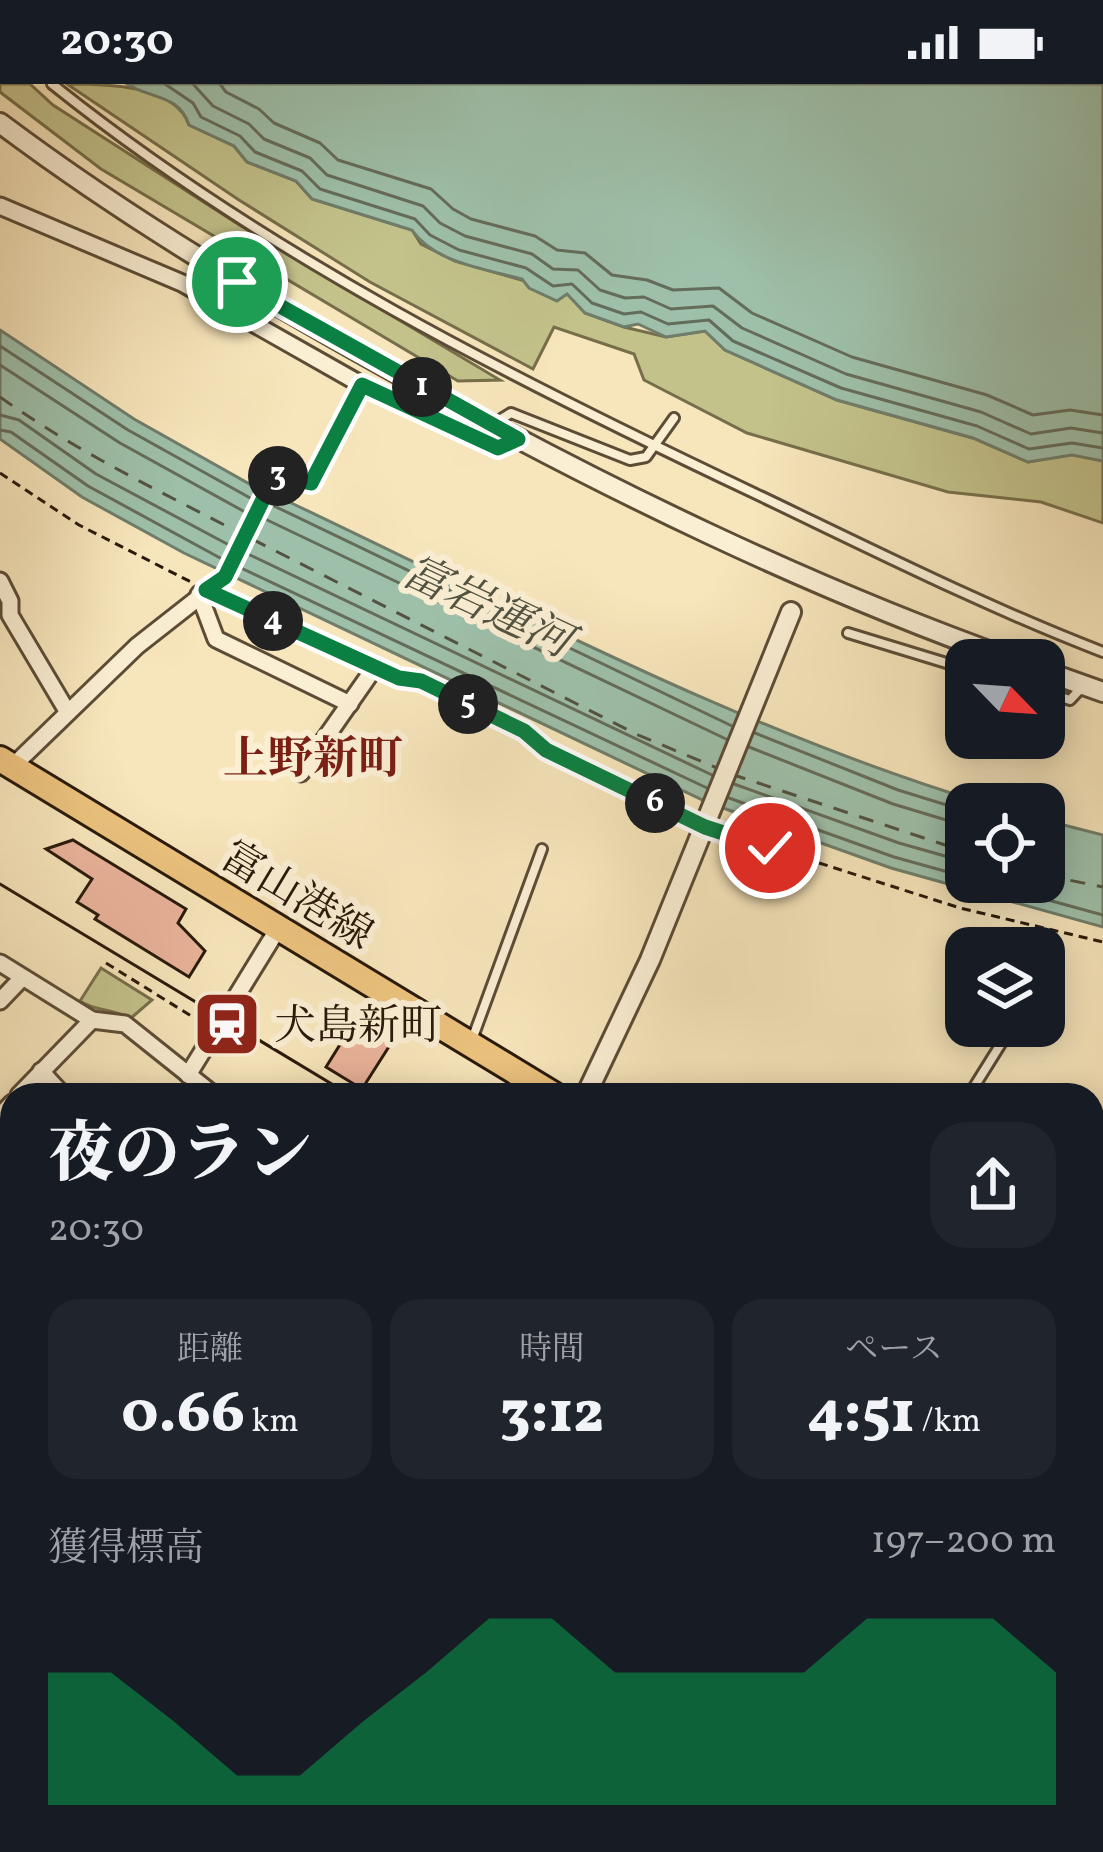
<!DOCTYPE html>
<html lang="ja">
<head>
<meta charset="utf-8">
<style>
	body { margin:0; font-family:Vollkorn,"Noto Serif JP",serif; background:#20242c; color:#f1f3f6; height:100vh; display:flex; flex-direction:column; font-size:45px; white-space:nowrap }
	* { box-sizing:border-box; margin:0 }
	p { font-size:39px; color:#9ea1a6 }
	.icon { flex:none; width:66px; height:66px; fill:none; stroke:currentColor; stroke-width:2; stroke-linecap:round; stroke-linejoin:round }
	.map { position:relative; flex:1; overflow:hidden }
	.panel { position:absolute; left:0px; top:999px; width:1104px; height:771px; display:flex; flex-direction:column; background:#171b24; border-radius:36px 36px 0 0; box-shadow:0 6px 30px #0003 }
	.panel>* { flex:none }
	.needle { width:78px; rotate:115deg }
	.controls { position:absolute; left:945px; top:555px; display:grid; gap:24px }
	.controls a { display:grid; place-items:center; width:120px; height:120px; border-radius:24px; background:#171b24; box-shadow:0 6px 30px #0003; font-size:60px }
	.pin { position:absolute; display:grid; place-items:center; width:102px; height:102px; color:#fff; margin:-51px; border:6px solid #fff; border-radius:50%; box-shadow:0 3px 12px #0007 }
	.km { position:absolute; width:60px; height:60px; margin:-30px; border-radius:50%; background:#222; color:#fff; font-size:33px; line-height:60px; text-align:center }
	.round { display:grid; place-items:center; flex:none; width:126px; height:126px; border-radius:36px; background:#20242c }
	.headline { display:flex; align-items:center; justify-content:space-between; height:204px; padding:0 48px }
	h1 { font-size:66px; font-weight:800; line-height:90px }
	.figures { display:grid; grid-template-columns:repeat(3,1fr); gap:18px; height:204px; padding:12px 48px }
	.figures div { display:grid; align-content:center; border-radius:30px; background:#20242c; text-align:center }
	.figures b { font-size:60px; font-weight:800 }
	.figures small { font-size:33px; font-weight:400 }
	.figures p { font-size:33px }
	.chart { height:336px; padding:24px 48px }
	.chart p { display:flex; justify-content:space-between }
	.chart svg { width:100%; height:216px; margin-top:12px; fill:#0b8043; opacity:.7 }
	.status { display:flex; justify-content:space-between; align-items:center; height:84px; padding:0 60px; background:#171b24; direction:ltr }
	.status svg { height:33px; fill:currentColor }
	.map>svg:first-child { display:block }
	.green { fill:#c3c28b; stroke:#766e4a; stroke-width:3 }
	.water { fill:#9ec0aa; stroke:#6f7d6a; stroke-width:3 }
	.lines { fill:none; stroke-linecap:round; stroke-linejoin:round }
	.shore { stroke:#646c5a; stroke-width:3 }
	.ferry { stroke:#525342; stroke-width:3; stroke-dasharray:15 12; stroke-linecap:butt }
	.building { fill:#eab39b; stroke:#29190a; stroke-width:3 }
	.service-casing { stroke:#5c4c36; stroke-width:14 }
	.minor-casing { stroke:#5c4c36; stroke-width:21 }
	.tertiary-casing { stroke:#5c4c36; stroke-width:24 }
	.secondary-casing { stroke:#29190a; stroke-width:27 }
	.primary-casing { stroke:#29190a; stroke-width:30 }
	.path { stroke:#29190a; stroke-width:3; stroke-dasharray:9 6; stroke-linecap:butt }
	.service { stroke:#faeed3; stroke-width:8 }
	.minor { stroke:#faeed3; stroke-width:15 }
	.tertiary { stroke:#faeed3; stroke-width:18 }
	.secondary { stroke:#faeed3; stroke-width:21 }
	.primary { stroke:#ecc27e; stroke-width:24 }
	.tram { stroke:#29190a; stroke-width:3 }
	.route-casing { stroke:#fff; stroke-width:24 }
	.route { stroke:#0b8043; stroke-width:15 }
	.labels { text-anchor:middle; stroke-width:12; stroke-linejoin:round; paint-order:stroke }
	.street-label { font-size:42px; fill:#29190a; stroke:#faeed3 }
	.poi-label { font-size:42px; fill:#29190a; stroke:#faeed3; text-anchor:start }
	.water-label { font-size:45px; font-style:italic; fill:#525342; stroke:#faeed3 }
	.neighbourhood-label { font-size:45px; font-weight:bold; fill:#7a1f14; stroke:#faeed3 }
</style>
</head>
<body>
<div class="status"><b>20:30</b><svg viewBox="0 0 49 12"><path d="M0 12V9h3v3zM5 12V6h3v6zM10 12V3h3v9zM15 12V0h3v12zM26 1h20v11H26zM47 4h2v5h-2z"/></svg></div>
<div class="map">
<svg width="1103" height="1768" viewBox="0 0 1103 1768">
	<rect width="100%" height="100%" fill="#f7e5bb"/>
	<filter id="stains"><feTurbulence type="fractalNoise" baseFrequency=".00167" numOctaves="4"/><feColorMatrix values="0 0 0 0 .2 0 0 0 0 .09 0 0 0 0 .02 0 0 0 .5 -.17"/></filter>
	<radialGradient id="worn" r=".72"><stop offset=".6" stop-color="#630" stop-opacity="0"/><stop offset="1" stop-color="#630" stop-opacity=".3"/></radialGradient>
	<g class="green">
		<polygon points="0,0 30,0 53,21 241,142 500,296 458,297 101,85 0,8"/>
		<path d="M67,0C104,0 175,0 189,41L234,62L247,78L296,97L312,115L412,146L421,160L455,177L567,209L585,229L624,243L666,253L705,247L725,266L837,316L973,354L1028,378L1072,370L1103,377V439L1041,418L948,408L747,349L644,296L634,270L554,243L533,285L370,198L239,116Z"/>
		<path d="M101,884L152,916L130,935C115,924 95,928 80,917Z"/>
	</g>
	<g class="water">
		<path d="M127,0H1103V377L1072,371L1028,378L973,354L837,316L725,266L705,247L666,253L638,240L624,243L585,229L567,210L557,217L529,204L522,195C485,185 435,179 412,146L312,115L296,97L247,78L234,62L189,41C179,10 150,15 127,0Z"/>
		<path d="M0,246L134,335L255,403L264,400L285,416C515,525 741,646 986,720H966V798H1044V736L1103,751V843L891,784L709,719L184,469L82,413L0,355Z"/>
		<path d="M1103,1276V1399L1092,1396V1335L1097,1320C1085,1305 1095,1290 1103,1276Z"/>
		<polygon points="831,1758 890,1758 884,1768 825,1768"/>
	</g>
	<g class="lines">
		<g class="shore">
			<polyline points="165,0 193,19 201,33 240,52 255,68 302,87 320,105 415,135 430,151 459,166 526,184 553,202 572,200 592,219 624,230 641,228 668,240 709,236 733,257 841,304 977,342 1029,365 1072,359 1103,364"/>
			<polyline points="193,0 213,22 249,40 264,55 310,74 327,91 423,122 440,139 465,152 532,170 553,185 578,186 600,206 625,214 644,213 671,225 713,222 742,244 846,290 981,328 1031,350 1071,344 1103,349"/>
			<polyline points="220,0 226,8 259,25 274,39 320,59 338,76 431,105 453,125 471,135 535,152 557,166 585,169 612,191 647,196 673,206 719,204 752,229 852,273 987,311 1033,331 1070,326 1103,331"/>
			<polyline points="0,262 128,346 252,415"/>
			<polyline points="0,281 120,359 245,428"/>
			<polyline points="0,331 19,336 96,390 229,461"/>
			<polyline points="0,346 11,348 88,402 222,475"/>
			<polyline points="272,421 732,642"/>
			<polyline points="265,435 726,655"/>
			<polyline points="248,470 712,691"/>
			<polyline points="241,484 707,704"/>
			<polyline points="755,649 898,706 966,727"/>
			<polyline points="749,663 893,720 966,742"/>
			<polyline points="734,700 899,759 966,778"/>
			<polyline points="729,714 894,773 966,793"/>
			<polyline points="983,798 1103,831"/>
		</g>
		<g class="ferry">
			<path d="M0,313C74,366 157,406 238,448"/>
			<polyline points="252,455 636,650 717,684"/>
			<polyline points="731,690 966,768"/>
			<polyline points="1044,791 1103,803"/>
		</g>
	</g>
	<g class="building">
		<polygon points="73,756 186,825 178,839 205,867 189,893 95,835 98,831 77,818 92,795 46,765"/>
		<polygon points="361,927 397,950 362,1005 326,983"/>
	</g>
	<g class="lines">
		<defs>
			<g id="service">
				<path d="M52,0C264,170 511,294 756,410C871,465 984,522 1103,568"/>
				<polyline points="493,340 511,329 630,376 646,373 674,334"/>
				<polyline points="848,549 966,585"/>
				<polyline points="1044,608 1070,616 1083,602"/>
				<polyline points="1044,892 1046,889"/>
				<polyline points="473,953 542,765"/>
				<polyline points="969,1011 1012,942"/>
				<polyline points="586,1768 591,1758"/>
				<polyline points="647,1768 653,1758"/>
			</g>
			<g id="minor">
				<polyline points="0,122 182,199 362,301"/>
				<polyline points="0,497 10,517 10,531 67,627"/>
				<polyline points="199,510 216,555 350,620"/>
				<polyline points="12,683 137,562 225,493 275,391 311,399 362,301 498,364 517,355"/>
				<polyline points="301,689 368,593"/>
				<polyline points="0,879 92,936 19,1011"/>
				<polyline points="0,917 22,894"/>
				<polyline points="92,936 125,940 214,1011"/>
				<polyline points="41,987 63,1011"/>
				<polyline points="188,991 279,843"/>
				<polyline points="0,1032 12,1019"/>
				<polyline points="0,1174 12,1160"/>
				<polyline points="0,1290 12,1280"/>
				<polyline points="0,1391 12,1381"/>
				<polyline points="0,1495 12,1485"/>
				<polyline points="1092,1521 1103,1505"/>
				<polyline points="0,1607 12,1615"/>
				<polyline points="0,1667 12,1675"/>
				<polyline points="1092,1710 1103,1716"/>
				<polyline points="55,1758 68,1768"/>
				<polyline points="22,1768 31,1758"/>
				<polyline points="745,1768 751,1758"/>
				<polyline points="943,1768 949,1758"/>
			</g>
			<g id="tertiary">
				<path d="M0,39C132,138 273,221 417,300C609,406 806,502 1013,576"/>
				<polyline points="1044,587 1103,608"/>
				<polyline points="586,1011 650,876 791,528"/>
				<polyline points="296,1768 303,1758"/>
			</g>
			<g id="secondary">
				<polyline points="0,1716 12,1714"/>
				<polyline points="423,1758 482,1768"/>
			</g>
			<g id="primary">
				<polyline points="0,675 554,1011"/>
				<polyline points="1092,1415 1103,1423"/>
			</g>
		</defs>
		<use href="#service" class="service-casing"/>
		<use href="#minor" class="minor-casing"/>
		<use href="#tertiary" class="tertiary-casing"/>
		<use href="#secondary" class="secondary-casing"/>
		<use href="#primary" class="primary-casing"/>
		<g class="path">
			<polyline points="0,389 79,441 191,498"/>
			<polyline points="221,513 365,579"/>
			<polyline points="380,585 399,594 421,597 523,647 546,666 688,734"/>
			<polyline points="719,747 960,824 1103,858"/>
			<polyline points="106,879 204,940"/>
		</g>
		<use href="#service" class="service"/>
		<use href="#minor" class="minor"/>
		<use href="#tertiary" class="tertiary"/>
		<use href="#secondary" class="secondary"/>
		<use href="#primary" class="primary"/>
		<g class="tram">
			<polyline points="0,800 350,1011"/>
			<polyline points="1092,1460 1103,1467"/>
		</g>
	</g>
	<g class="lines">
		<defs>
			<polyline id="route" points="237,198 518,355 498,364 362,301 311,399 275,391 225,493 206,506 399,594 421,597 524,647 546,666 705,743 770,764"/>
		</defs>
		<use href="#route" class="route-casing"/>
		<use href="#route" class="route"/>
	</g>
	<defs>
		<symbol id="station-square" viewBox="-11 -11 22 22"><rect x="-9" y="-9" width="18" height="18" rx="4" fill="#8f2418" stroke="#faeed3"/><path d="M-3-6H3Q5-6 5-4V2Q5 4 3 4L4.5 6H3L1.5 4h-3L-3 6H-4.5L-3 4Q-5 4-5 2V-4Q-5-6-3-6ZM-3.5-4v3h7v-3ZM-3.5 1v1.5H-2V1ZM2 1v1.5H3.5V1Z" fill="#fff"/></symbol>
	</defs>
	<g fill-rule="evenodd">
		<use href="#station-square" x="189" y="902" width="76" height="76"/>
	</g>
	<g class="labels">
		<g class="street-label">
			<text transform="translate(298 810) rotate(31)" y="15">富山港線</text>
		</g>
		<g class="poi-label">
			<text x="274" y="955">犬島新町</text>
		</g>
		<g class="water-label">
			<text transform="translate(488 521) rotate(25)" y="16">富岩運河</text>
		</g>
		<g class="neighbourhood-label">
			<text x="313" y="689">上野新町</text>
		</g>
	</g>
	<rect width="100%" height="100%" filter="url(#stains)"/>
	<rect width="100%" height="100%" fill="url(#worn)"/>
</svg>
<div class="controls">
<a><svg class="needle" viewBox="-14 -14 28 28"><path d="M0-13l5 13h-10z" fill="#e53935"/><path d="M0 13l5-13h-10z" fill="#9ea1a6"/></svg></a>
<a><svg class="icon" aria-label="locate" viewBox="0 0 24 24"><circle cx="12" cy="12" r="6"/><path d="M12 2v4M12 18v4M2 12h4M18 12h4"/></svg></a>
<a><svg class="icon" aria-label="layers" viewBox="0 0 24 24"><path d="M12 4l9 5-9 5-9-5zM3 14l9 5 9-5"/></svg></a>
</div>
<div class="pin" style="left:237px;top:198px;background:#1e9e55"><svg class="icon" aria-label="arrive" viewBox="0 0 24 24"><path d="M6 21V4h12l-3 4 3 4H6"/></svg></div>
<div class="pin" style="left:770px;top:764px;background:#d93025"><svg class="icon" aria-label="check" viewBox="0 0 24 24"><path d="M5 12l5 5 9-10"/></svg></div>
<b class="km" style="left:422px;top:303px">1</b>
<b class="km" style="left:278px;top:392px">3</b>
<b class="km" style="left:273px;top:537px">4</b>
<b class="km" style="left:468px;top:620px">5</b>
<b class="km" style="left:655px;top:719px">6</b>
<section class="panel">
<div class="headline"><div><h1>夜のラン</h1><p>20:30</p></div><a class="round"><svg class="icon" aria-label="share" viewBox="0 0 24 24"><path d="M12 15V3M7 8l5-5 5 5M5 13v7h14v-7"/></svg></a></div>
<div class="figures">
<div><p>距離</p><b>0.66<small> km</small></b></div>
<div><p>時間</p><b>3:12</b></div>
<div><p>ペース</p><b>4:51<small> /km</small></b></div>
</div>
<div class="chart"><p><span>獲得標高</span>197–200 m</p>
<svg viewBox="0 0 160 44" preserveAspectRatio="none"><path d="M0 44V17L10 17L20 27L30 38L40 38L50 27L60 17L70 6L80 6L90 17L100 17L110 17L120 17L130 6L140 6L150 6L160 17V44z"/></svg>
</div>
</section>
</div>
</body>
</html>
